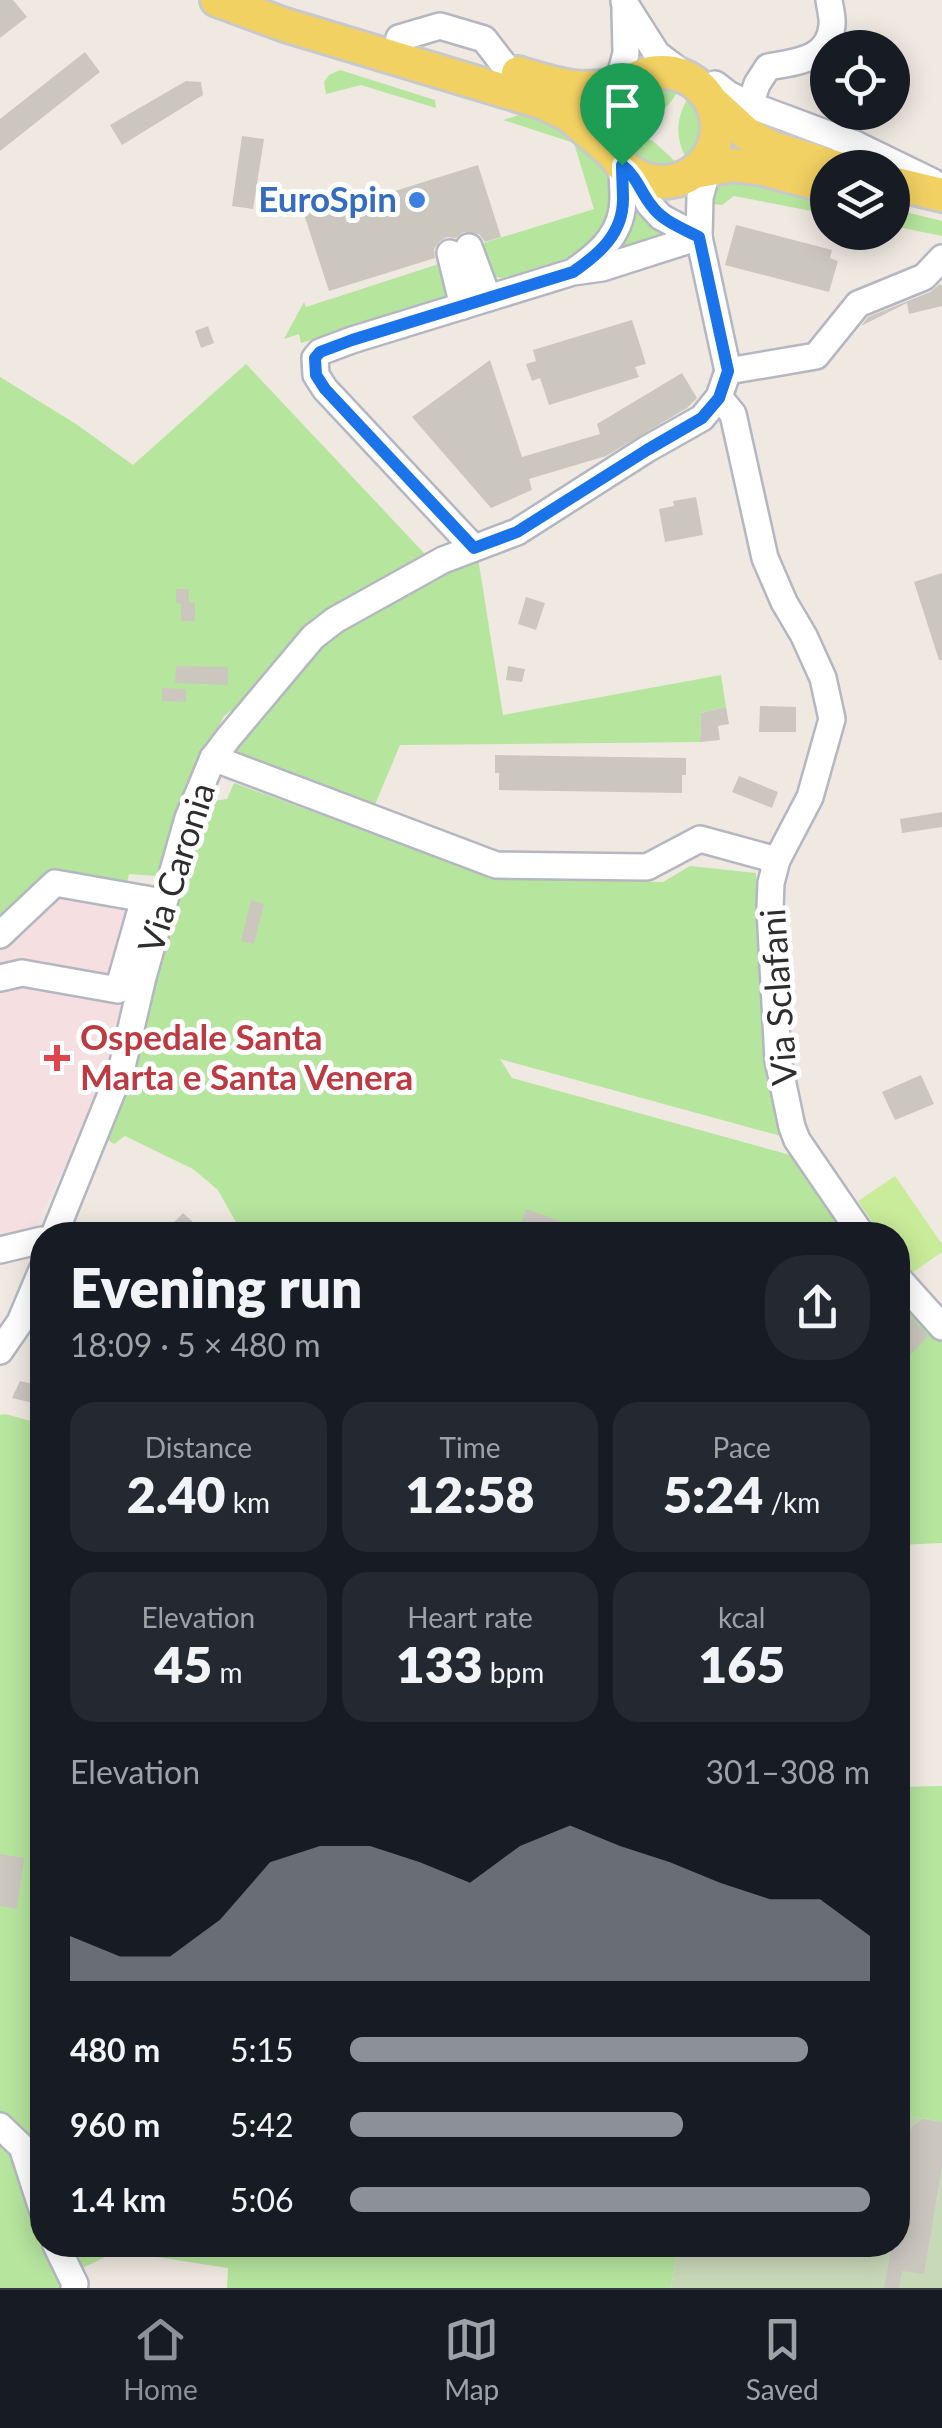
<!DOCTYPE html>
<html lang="en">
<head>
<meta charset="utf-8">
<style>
	body { margin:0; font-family:Lato,sans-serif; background:#242831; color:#f1f3f6; height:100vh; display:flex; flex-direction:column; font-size:38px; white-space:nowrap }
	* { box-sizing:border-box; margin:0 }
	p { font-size:32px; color:#9ea1a6 }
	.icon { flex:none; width:55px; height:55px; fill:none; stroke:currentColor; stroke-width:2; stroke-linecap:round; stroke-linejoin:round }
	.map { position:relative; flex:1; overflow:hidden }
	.drawer { position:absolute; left:30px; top:1222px; width:880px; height:1035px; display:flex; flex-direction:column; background:#171b24; border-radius:40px; box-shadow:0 5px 25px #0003 }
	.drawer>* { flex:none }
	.controls { position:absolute; left:810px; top:30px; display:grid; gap:20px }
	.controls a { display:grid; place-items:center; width:100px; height:100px; border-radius:50%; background:#171b24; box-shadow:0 5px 25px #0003; font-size:50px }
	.pin { position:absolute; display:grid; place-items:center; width:85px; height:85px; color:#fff; margin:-102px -42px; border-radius:50% 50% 50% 0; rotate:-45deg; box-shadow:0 0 10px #0007 }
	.pin .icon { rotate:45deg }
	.round { display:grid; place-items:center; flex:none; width:105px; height:105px; border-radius:40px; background:#242831 }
	.headline { display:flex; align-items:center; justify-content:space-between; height:170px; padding:0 40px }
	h1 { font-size:55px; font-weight:800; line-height:75px }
	.figures { display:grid; grid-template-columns:repeat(3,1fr); gap:15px; height:170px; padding:10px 40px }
	.figures div { display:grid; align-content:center; border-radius:25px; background:#242831; text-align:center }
	.figures b { font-size:50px; font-weight:800 }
	.figures small { font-size:28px; font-weight:400 }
	.figures p { font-size:28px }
	.chart { height:280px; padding:20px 40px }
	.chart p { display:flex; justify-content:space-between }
	.chart svg { width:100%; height:180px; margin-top:10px; fill:#8c9099; opacity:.7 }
	ul { padding:0 40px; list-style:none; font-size:32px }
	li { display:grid; grid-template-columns:160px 120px 1fr; align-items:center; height:75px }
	li i { height:25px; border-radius:12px; background:#8c9099 }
	.tab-bar { display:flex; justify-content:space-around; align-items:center; height:140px; border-top:2px solid #363941; background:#171b24; font-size:28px; color:#9ea1a6 }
	.tab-bar a { display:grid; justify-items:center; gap:5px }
	.tab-bar .selected { color:#8c9099 }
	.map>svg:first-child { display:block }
	.medical { fill:#f5dfe0 }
	.green { fill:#b6e59e }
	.cemetery { fill:#c8d9b8 }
	.pitch { fill:#c9ec9a }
	.building { fill:#cbc7bf }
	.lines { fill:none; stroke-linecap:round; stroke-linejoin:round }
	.minor-casing { stroke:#b4b7c1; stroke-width:30 }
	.major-casing { stroke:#c9c9c9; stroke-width:38 }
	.minor { stroke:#fff; stroke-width:25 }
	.major { stroke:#f2d163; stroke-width:32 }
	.route-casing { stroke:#fff; stroke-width:20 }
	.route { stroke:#1a73e8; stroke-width:12 }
	.shop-dot { fill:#3f7fe0; stroke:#fff; stroke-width:4 }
	.health-dot { fill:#e0444e; stroke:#fff; stroke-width:4 }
	.labels { text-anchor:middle; stroke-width:10; stroke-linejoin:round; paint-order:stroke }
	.shop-label { font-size:35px; font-weight:bold; fill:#366cbe; stroke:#fff; text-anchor:end }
	.street-label { font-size:35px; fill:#2e2e2e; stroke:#fff }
	.health-label { font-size:35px; font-weight:bold; fill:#be3a42; stroke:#fff; text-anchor:start }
</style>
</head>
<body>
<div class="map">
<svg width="942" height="2288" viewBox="0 0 942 2288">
	<rect width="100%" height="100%" fill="#efe9e1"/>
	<polygon class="medical" points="52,875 151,906 111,1072 36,1226 30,1232 0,1233 0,926"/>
	<g class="green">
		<polygon points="340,70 435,100 436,108 361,85 326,94 324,82 329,75"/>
		<path d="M659,88L678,91C666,113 648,122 623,118C629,100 640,91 659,88Z"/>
		<path d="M688,98C705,117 704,140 686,158C675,137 676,118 688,98Z"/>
		<polygon points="537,109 602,162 610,179 612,219 584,253 502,278 490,276 477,245 594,209 574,143 503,120"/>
		<path d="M622,128L653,141L677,163C649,171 627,157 622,128Z"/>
		<polygon points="727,177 827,193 827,214 734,196 722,205 707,203 713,187"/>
		<polygon points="630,192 680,236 602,261"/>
		<polygon points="893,209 942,221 942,236 893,226"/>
		<polygon points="445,262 448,297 301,343 299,334 284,339 304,302 306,307"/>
		<polygon points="246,364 424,553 426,561 224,716 200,763 166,868 156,876 129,874 126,886 52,875 0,926 0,377 76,424 133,465"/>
		<polygon points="478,558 503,715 721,675 726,707 701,713 700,742 400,745 374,807 248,757 233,748 326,635 439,572"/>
		<polygon points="234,783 494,878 663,882 690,866 756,873 768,1050 788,1138 500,1059 512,1078 801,1158 853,1235 243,1235 218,1190 193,1169 125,1136 114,1144 105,1138 134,1072 160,947 207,802 227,799"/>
		<polygon points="898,1291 942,1339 942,1543 898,1545"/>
		<polygon points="5,1414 42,1424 42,2188 0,2119 0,1415"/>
		<polygon points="942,1786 942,2122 898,2114 898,1787"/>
		<path d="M0,2133C25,2154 42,2212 42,2245H48L69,2288H0Z"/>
		<polygon points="63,2245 683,2245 676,2259 671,2288 227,2288 228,2268 118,2251 76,2271"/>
	</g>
	<polygon class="cemetery" points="898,2114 942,2122 942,2288 671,2288 676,2259 683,2245 898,2245"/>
	<polygon class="pitch" points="895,1176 942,1244 942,1252 909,1275 898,1259 898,1235 881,1235 858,1201"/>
	<g class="building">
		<polygon points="0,0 13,0 27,17 0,38"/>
		<polygon points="85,52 100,72 0,151 0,119"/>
		<polygon points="186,81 201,82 203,95 122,145 110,125"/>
		<polygon points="242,136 264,139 253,209 232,206"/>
		<polygon points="478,165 501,237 485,242 479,234 464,232 456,238 447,237 440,241 434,249 435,258 329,291 302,208 328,200 331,211"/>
		<polygon points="736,225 832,250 830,258 838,261 829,292 725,265"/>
		<polygon points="940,284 942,286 942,306 909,314 907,303 861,326 868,317 930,292"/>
		<polygon points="632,320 646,364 635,367 639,377 549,405 540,378 532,381 526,364 536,361 533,350"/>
		<polygon points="208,326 214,343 201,348 195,331"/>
		<polygon points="490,360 522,457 600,434 597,424 682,373 697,398 687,408 606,456 529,479 532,490 491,508 412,417"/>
		<polygon points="696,497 703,535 665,542 659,509 674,506 673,501"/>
		<polygon points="942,573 942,660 939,660 914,582"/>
		<polygon points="176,589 189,589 189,602 195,602 195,621 181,621 181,604 176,603"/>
		<polygon points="526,597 545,603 536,630 518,624"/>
		<polygon points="176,666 228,667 228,685 175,683"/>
		<polygon points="508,666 525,669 522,682 506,680"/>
		<polygon points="162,688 186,689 186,702 162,701"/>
		<polygon points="760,706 796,707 796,732 759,732"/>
		<polygon points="726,707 729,724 718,726 720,740 700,742 701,713"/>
		<polygon points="495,755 686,758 686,775 682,775 682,793 499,790 499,773 495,773"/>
		<polygon points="739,776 778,792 772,808 732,792"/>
		<polygon points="942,812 942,827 902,833 900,819"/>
		<polygon points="251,900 264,904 254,944 241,941"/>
		<polygon points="921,1075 934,1104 895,1120 882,1092"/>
		<polygon points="526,1209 570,1225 567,1235 517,1235"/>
		<polygon points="183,1213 207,1235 162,1235"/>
		<polygon points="905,1310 928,1336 906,1359 898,1350 898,1318"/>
		<polygon points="20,1381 37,1385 33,1403 12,1398"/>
		<polygon points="0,1854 24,1858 17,1909 0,1906"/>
		<polygon points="923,2119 942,2122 942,2166 924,2274 902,2271 899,2288 884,2288 892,2245 898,2245 898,2209 911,2128"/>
	</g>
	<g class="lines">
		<defs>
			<g id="minor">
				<polyline points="624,2 657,54 697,84"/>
				<polyline points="399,38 440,26 484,39 508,70"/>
				<polyline points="715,84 728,94 750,105 855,144"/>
				<polyline points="613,103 626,53 625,10"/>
				<path d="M750,105L757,84L768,67C795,62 830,60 832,25C833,18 830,8 829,0"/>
				<polyline points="845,153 855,144 933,182"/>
				<polyline points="634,174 649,204 661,217 699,237"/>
				<polyline points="469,247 488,298"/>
				<polyline points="450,253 463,306"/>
				<path d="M577,269C603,251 623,231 623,198C623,187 622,176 622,165"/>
				<polyline points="728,371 816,356 858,304 924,277 942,258"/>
				<polyline points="719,397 733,414 765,558 784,602 804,636 823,678 832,719 810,797 777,860 771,883 770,909 778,1060 792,1127 797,1140 862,1235"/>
				<polyline points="474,548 325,389 316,375 315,358 320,352 352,340 573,272 602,268 699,237"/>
				<polyline points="213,758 496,865 647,867 700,839 777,860"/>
				<polyline points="0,935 55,883 157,901"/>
				<polyline points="0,978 22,973 118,990 144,899"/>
				<polyline points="54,1235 122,1067 143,977 188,818 213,758 229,737 313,637 335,620 443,560 517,532 647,449 702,418 719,397 728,371 699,237 700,197 714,148"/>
				<polyline points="0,1250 42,1240"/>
				<polyline points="898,1278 942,1327"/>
				<polyline points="0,1351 20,1322 42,1270"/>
				<polyline points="0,2126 22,2147 42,2209"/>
				<polyline points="56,2245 75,2284 74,2288"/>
			</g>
			<g id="major">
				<polyline points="217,0 285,25 544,103 570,116 614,154"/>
				<circle cx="662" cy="127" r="55"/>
				<path d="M518,73C564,87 584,94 632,81"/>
				<polyline points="711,101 747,134 773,148 838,168"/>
				<polyline points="694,172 733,165 763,169 816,183"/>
				<polyline points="892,183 942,195"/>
			</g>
		</defs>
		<use href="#minor" class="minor-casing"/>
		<use href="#major" class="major-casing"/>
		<use href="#minor" class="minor"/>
		<use href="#major" class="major"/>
	</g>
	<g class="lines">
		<defs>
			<path id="route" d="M622,165C637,177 640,191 651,205C662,221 682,228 699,237L728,371L719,398L702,418L647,450L517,532L474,548L325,389L316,375L315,358L320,352L352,340L573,272C599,254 623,234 623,199C623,188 622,177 622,165Z"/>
		</defs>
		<use href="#route" class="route-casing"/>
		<use href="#route" class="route"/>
	</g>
	<circle class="shop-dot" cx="417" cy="200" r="10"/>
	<path class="health-dot" d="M52 1043h10v10h10v10h-10v10h-10v-10h-10v-10h10z"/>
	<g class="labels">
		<g class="shop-label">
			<text x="397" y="212">EuroSpin</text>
		</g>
		<g class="street-label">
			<text transform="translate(177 868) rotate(-72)" y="12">Via Caronia</text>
			<text transform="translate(779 997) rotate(-94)" y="12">Via Sclafani</text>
		</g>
		<g class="health-label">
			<text x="80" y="1050">Ospedale Santa<tspan x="80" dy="40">Marta e Santa Venera</tspan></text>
		</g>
	</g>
</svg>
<div class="controls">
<a><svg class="icon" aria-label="locate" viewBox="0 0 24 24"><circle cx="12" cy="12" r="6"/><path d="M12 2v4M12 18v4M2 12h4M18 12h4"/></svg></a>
<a><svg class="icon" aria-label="layers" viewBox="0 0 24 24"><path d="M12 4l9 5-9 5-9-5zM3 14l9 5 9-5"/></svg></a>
</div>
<div class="pin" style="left:622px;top:165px;background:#1e9e55"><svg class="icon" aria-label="arrive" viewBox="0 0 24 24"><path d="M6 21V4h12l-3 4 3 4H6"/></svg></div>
<section class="drawer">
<div class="headline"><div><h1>Evening run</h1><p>18:09 · 5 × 480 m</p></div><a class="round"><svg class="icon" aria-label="share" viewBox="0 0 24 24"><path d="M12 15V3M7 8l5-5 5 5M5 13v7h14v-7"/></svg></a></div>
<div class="figures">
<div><p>Distance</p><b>2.40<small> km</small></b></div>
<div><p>Time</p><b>12:58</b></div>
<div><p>Pace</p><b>5:24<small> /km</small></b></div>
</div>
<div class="figures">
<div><p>Elevation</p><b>45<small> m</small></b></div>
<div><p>Heart rate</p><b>133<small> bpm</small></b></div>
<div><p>kcal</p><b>165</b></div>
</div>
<div class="chart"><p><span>Elevation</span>301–308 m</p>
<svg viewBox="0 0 160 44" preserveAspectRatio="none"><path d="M0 44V33L10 38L20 38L30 29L40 15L50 11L60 11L70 15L80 20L90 11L100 6L110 11L120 15L130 20L140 24L150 24L160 33V44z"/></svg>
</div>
<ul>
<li><b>480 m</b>5:15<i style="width:88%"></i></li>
<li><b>960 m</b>5:42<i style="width:64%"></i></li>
<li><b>1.4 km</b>5:06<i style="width:100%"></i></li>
</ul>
</section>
</div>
<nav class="tab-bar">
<a class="selected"><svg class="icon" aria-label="home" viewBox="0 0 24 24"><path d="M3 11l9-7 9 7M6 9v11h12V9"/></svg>Home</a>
<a><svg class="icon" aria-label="map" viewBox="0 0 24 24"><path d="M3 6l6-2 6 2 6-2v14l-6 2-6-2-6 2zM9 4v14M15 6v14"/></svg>Map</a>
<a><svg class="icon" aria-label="saved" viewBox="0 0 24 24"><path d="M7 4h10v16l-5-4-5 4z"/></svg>Saved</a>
</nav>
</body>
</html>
